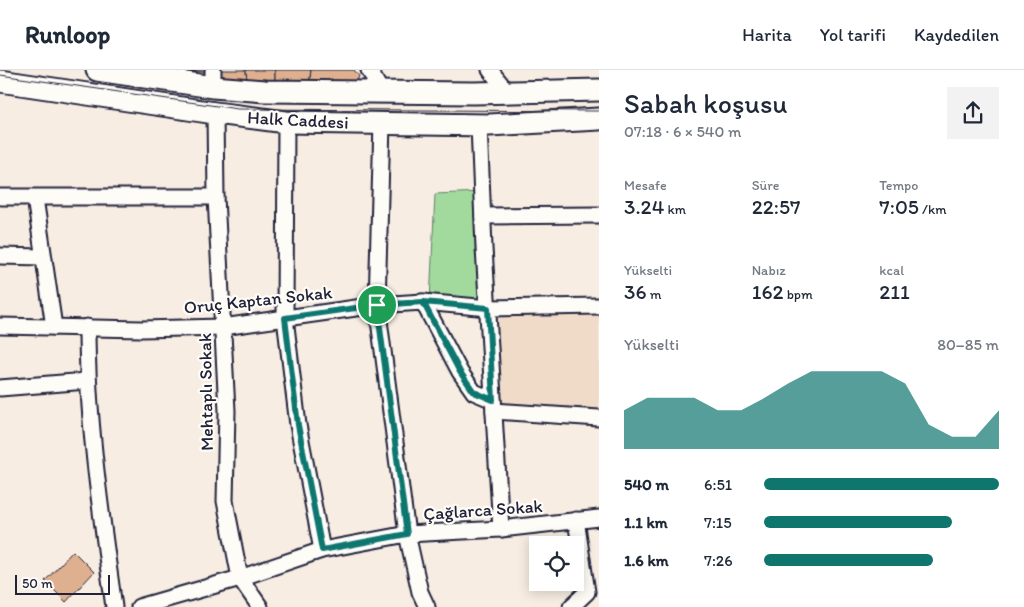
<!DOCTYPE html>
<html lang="tr">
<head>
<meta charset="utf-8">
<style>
	body { margin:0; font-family:Itim,sans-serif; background:#f2f2f3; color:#1f2937; height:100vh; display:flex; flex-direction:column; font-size:19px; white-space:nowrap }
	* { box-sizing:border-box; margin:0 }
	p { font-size:16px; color:#747a83 }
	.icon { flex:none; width:28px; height:28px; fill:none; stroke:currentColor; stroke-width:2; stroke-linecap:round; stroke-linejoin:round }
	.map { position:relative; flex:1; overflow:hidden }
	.drawer { display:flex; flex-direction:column; background:#fff; width:425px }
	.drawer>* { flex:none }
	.tools { position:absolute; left:529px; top:466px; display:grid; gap:10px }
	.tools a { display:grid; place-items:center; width:55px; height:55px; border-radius:0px; background:#fff; box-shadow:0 2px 12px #0003; font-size:25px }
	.scale { position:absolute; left:15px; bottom:12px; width:95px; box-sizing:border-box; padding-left:5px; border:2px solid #22223b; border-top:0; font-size:14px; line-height:18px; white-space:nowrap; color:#22223b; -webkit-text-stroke:4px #fdfcf7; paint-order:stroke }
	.pin { position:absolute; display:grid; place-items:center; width:42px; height:42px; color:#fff; margin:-21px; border:2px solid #fff; border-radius:50%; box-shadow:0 1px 5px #0007 }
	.round { display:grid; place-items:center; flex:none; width:52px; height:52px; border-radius:0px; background:#f2f2f3 }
	.summary { display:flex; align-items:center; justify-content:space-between; height:85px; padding:0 25px }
	h1 { font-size:28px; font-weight:600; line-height:38px }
	.stats { display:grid; grid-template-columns:repeat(3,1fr); gap:8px; height:85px; padding:5px 25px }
	.stats div { display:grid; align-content:center }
	.stats b { font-size:21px; font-weight:600 }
	.stats small { font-size:14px; font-weight:400 }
	.stats p { font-size:14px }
	.chart { height:140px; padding:10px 25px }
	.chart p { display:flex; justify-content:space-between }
	.chart svg { width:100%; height:90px; margin-top:5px; fill:#0f766e; opacity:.7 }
	ul { padding:0 25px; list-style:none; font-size:16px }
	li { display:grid; grid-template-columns:80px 60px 1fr; align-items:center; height:38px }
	li i { height:12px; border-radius:6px; background:#0f766e }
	header { display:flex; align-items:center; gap:30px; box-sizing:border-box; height:70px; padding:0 25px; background:#fff; border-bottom:1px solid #e0e1e3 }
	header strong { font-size:24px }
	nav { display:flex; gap:28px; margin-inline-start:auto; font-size:18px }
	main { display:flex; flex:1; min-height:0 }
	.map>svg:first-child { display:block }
	.built { fill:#f0dbc9 }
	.green { fill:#a2da9e; stroke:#627e6c }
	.building { fill:#dfb090; stroke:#22223b }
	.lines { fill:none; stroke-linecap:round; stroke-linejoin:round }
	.street-casing { stroke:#22223b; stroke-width:19 }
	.secondary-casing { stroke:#22223b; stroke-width:25 }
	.street { stroke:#fdfcf7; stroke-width:15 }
	.secondary { stroke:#fdfcf7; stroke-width:21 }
	.tram { stroke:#22223b; stroke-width:1 }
	.route-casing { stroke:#fff; stroke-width:10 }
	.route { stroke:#0f766e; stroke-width:6 }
	.labels { text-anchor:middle; stroke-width:4.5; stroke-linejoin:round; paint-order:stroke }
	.street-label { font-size:18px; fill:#22223b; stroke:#fdfcf7 }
</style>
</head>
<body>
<header>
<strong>Runloop</strong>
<nav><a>Harita</a><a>Yol tarifi</a><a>Kaydedilen</a></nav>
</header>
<main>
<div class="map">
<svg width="599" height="537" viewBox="0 0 599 537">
	<rect width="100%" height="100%" fill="#f7ede2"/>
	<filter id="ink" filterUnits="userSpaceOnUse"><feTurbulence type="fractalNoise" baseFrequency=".02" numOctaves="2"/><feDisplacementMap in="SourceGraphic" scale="10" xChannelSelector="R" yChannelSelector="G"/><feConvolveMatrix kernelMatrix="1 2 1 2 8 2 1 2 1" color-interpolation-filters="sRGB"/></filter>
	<g filter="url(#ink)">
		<polygon class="built" points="599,236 599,348 494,341 489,238"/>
		<polygon class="green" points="482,122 489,238 430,232 435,124"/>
		<g class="building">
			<polygon points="173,0 207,0 208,2 173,1"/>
			<polygon points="218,0 246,0 247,11 218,12"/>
			<polygon points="246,0 275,0 275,15 247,11"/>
			<polygon points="275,0 311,0 309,16 275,15"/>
			<polygon points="311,0 354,0 359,6 355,17 309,16"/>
			<polygon points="73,481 94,502 66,532 45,511"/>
		</g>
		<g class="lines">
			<defs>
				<g id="street">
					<polyline points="213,0 213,17"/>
					<polyline points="369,0 381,21"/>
					<polyline points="490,0 508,23"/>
					<polyline points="215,43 216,127 227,341 225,431 240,508 260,537"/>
					<polyline points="286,52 285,248 298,355 322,480"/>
					<polyline points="382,53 377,235 407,464 420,522 427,537"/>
					<polyline points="479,55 484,178 501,459"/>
					<polyline points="0,127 216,127"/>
					<polyline points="35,128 54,257"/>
					<polyline points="483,146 599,145"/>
					<polyline points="0,186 43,187"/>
					<polyline points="423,232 460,302 474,322 493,330"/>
					<polyline points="0,256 142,259 223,257 377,235 423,232 489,238 599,236"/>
					<path d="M87,257C87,351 101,444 114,537"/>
					<polyline points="0,318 87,311"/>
					<polyline points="494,341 599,348"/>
					<polyline points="139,537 240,508 322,480 407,464 501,459 599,448"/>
					<polyline points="571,537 587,522 576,450"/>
				</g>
				<g id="secondary">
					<polyline points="97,0 213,17 265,21 474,23 599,20"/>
					<polyline points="0,11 215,43 286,52 489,55 599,49"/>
				</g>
			</defs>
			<use href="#street" class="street-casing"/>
			<use href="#secondary" class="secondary-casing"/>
			<use href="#street" class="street"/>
			<use href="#secondary" class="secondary"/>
			<polyline class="tram" points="0,5 238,39 599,41"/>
		</g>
	</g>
	<g class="lines" filter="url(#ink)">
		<defs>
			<polyline id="route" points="377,235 285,248 298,355 322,480 407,464 377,235 423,232 460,302 474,322 493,330 488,238 423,232 377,235"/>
		</defs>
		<use href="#route" class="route-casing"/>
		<use href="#route" class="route"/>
	</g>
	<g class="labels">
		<g class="street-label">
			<text transform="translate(298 50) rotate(3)" y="6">Halk Caddesi</text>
			<text transform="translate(258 230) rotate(-6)" y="6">Oruç Kaptan Sokak</text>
			<text transform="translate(206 322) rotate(-91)" y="6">Mehtaplı Sokak</text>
			<text transform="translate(483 440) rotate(-4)" y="6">Çağlarca Sokak</text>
		</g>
	</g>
</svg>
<div class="tools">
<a><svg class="icon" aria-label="locate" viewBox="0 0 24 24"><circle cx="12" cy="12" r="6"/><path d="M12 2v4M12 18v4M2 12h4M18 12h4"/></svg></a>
</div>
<div class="scale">50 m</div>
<div class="pin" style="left:377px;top:235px;background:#1e9e55"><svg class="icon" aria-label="arrive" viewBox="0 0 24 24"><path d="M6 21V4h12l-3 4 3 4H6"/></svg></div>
</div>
<section class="drawer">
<div class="summary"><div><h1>Sabah koşusu</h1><p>07:18 · 6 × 540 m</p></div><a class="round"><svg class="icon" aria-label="share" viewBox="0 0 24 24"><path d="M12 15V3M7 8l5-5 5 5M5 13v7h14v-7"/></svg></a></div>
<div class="stats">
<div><p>Mesafe</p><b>3.24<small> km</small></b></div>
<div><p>Süre</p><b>22:57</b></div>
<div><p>Tempo</p><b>7:05<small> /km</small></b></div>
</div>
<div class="stats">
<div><p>Yükselti</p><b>36<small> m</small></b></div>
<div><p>Nabız</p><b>162<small> bpm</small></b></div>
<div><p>kcal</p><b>211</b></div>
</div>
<div class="chart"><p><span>Yükselti</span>80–85 m</p>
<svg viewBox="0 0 160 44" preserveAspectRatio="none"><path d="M0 44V25L10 19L20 19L30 19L40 25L50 25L60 19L70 12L80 6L90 6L100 6L110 6L120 12L130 32L140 38L150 38L160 25V44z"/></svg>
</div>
<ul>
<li><b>540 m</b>6:51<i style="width:100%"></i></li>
<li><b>1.1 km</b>7:15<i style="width:80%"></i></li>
<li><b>1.6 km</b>7:26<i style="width:72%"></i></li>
</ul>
</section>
</main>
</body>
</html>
